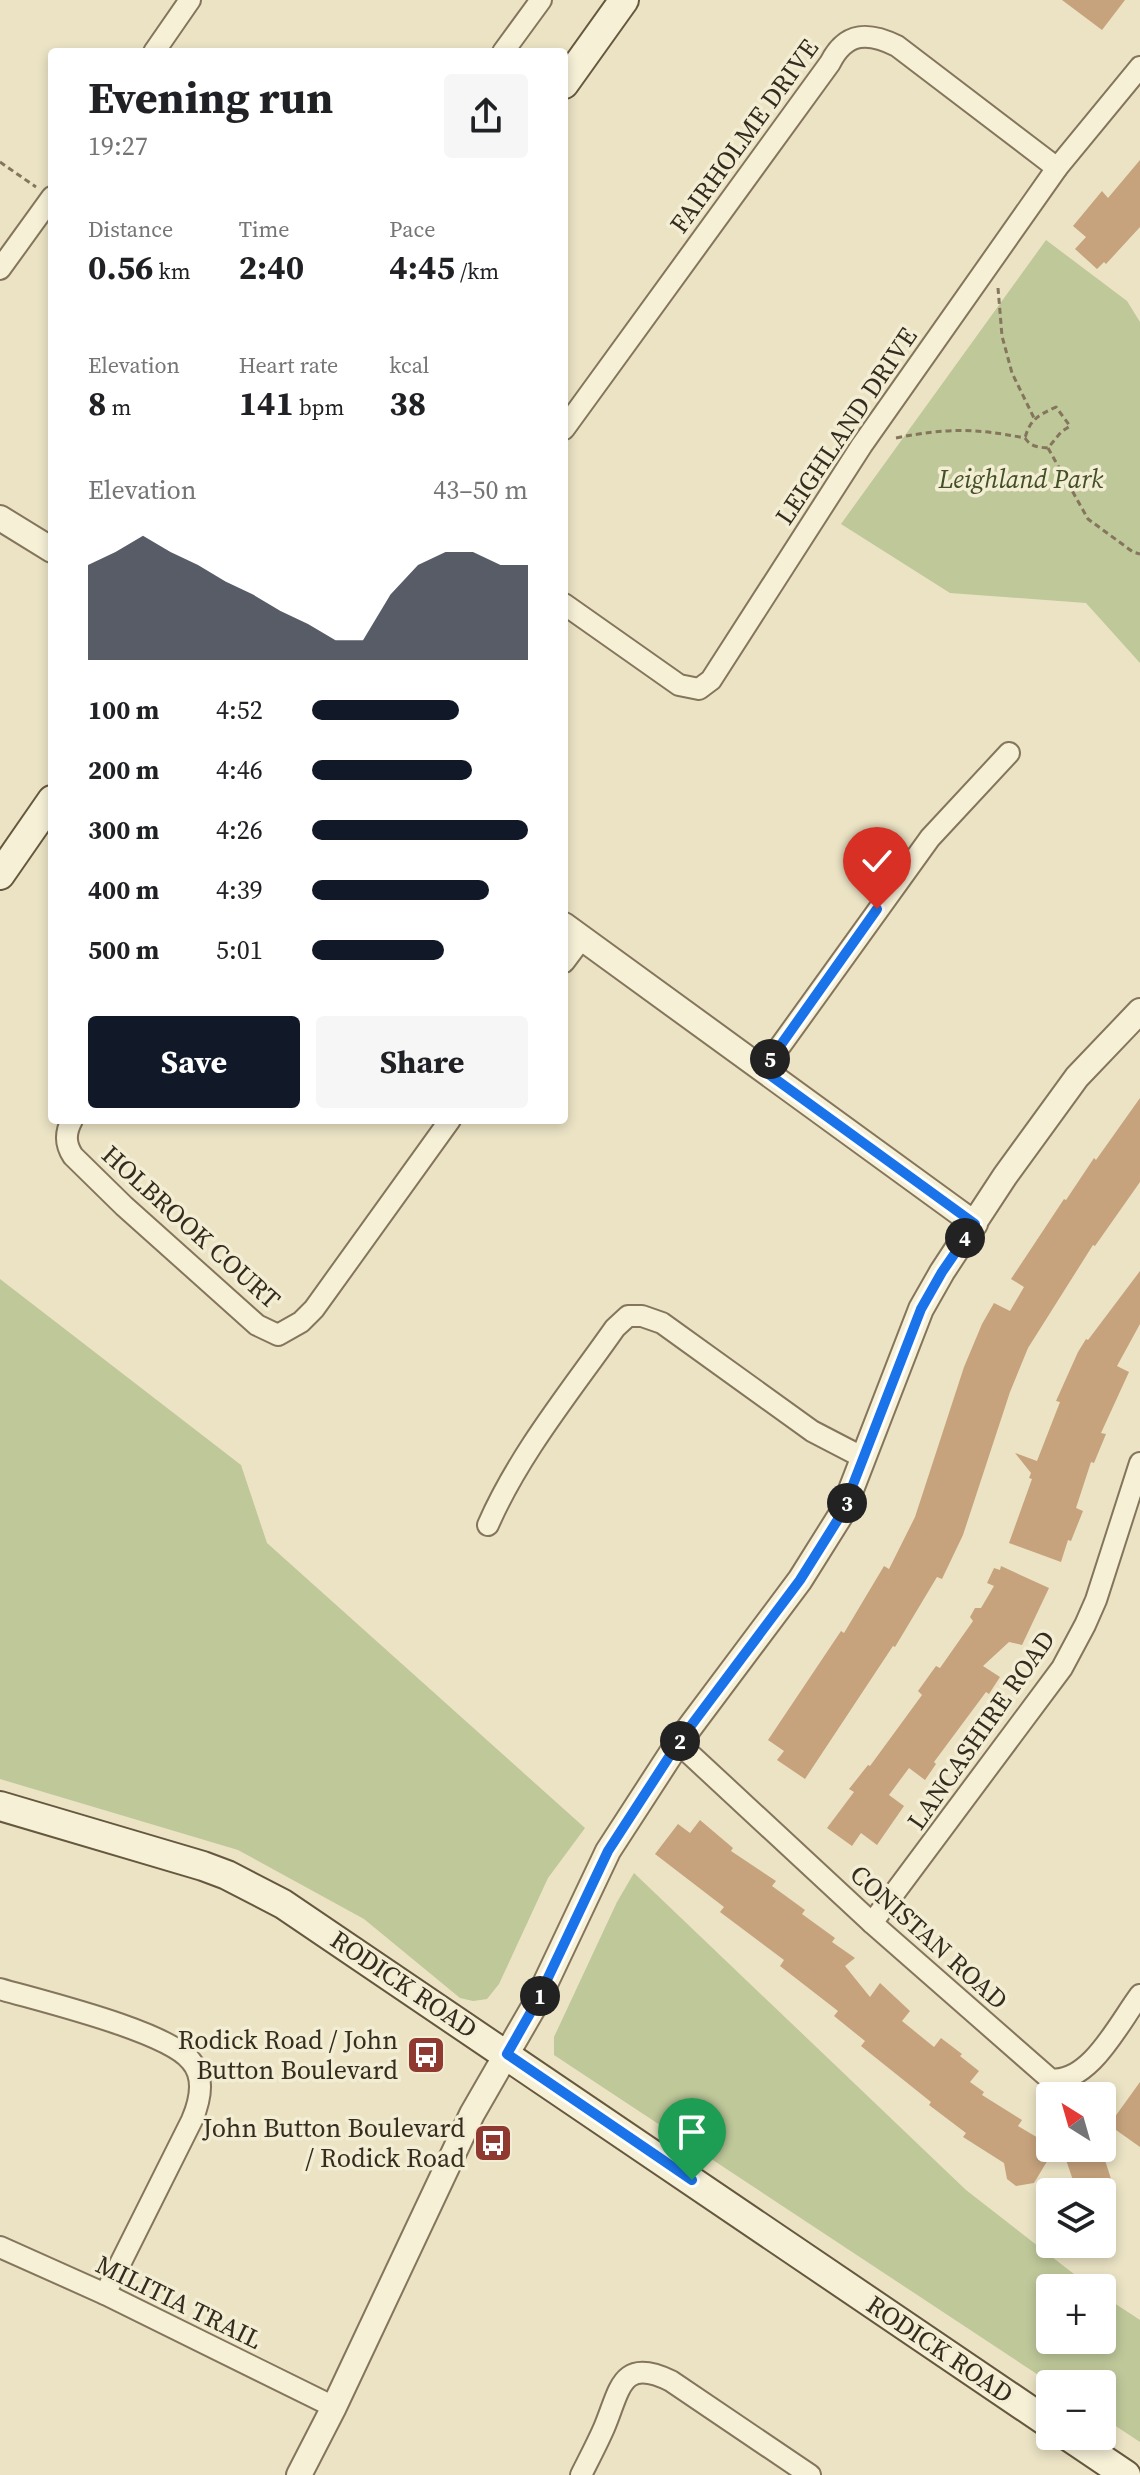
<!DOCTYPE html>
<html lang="en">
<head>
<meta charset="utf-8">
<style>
	body { margin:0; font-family:"Source Serif 4",serif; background:#f6f6f6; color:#202124; height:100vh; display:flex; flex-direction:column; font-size:30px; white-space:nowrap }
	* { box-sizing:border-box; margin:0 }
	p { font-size:26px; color:#757577 }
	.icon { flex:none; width:44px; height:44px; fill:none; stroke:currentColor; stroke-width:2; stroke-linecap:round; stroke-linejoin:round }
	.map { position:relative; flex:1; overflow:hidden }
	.drawer { position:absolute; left:48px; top:48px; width:520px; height:1076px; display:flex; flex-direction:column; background:#fff; border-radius:8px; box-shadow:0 4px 12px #0003 }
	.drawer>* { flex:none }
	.needle { width:52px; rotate:323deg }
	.controls { position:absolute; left:1036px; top:2082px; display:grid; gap:16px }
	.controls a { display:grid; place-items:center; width:80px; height:80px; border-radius:8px; background:#fff; box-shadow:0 4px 12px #0003; font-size:40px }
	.pin { position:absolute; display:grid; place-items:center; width:68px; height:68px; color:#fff; margin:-82px -34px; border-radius:50% 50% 50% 0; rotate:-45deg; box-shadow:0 0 8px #0007 }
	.pin .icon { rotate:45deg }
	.km { position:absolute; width:40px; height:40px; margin:-20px; border-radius:50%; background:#222; color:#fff; font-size:22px; line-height:40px; text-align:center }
	.round { display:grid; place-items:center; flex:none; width:84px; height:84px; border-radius:8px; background:#f6f6f6 }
	.headline { display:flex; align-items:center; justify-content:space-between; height:136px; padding:0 40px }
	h1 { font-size:44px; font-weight:700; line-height:60px }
	.metrics { display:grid; grid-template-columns:repeat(3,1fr); gap:12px; height:136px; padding:8px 40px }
	.metrics div { display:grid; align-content:center }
	.metrics b { font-size:34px; font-weight:700 }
	.metrics small { font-size:22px; font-weight:400 }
	.metrics p { font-size:22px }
	.chart { height:224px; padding:16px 40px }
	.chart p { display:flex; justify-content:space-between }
	.chart svg { width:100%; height:144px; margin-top:8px; fill:#111827; opacity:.7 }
	.action { display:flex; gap:16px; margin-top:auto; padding:16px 40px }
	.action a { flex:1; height:92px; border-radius:8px; background:#111827; color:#fff; font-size:32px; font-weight:700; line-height:92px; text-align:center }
	.action a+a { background:#f6f6f6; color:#202124 }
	ul { padding:0 40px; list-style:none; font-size:26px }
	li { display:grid; grid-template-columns:128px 96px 1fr; align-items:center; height:60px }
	li i { height:20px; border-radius:10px; background:#111827 }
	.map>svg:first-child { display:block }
	.green { fill:#bec899 }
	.building { fill:#c6a37d }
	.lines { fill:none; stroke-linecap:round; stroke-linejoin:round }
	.minor-casing { stroke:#84755c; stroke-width:24 }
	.tertiary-casing { stroke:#84755c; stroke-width:28 }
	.secondary-casing { stroke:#66573f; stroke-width:32 }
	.path { stroke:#84755c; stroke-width:3; stroke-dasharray:6 4; stroke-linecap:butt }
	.minor { stroke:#f6f0d7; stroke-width:20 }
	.tertiary { stroke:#f6f0d7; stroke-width:24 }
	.secondary { stroke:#f6f0d7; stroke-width:28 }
	.route-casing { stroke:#fff; stroke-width:16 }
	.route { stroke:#1a73e8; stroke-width:10 }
	.labels { text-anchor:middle; stroke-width:7; stroke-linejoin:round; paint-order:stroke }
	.street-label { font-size:26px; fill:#352c1f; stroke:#f3edd3 }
	.park-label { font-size:26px; font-style:italic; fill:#425027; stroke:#f3edd3 }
	.poi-label { font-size:26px; fill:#352c1f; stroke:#f3edd3; text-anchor:end }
</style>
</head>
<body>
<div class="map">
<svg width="1140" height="2475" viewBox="0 0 1140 2475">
	<rect width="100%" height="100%" fill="#ebe3c4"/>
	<g class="green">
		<polygon points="1046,240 1127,301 1140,322 1140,663 1086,603 950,593 841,524"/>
		<polygon points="0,1279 241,1465 267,1543 585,1828 548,1878 499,1984 487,1999 473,2001 460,1998 364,1919 238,1850 0,1779"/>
		<polygon points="634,1873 966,2190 1092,2288 1050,2288 1050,2340 1102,2340 1102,2295 1140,2320 1140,2442 1102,2417 1102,2384 1052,2384 554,2055 554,2037 617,1902"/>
	</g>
	<g class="building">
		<polygon points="1062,0 1125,0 1102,30"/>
		<polygon points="1140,160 1140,227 1106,264 1104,262 1097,269 1075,249 1086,237 1073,226 1102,191 1108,198"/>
		<polygon points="1140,1098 1140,1182 1095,1246 1093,1245 1028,1348 1010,1392 963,1535 942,1579 937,1577 895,1647 893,1646 805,1779 777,1760 784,1751 768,1740 841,1631 844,1633 884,1566 889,1569 915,1517 964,1367 982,1324 994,1303 1010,1311 1024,1287 1011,1279 1064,1199 1066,1200 1094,1158 1096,1160"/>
		<polygon points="1140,1271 1140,1324 1117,1366 1129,1372 1101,1433 1106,1434 1094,1463 1091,1462 1076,1508 1083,1511 1071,1541 1068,1540 1061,1562 1009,1543 1032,1479 1029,1478 1031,1473 1015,1453 1037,1461 1060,1402 1056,1401 1078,1352 1086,1339 1088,1340"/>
		<polygon points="1001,1566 1049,1588 1022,1645 1009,1642 983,1666 1000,1677 989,1694 986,1692 934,1762 936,1764 925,1780 909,1768 889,1795 904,1806 877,1845 861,1833 852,1846 827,1828 854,1792 849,1789 868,1765 870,1766 922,1695 918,1691 936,1666 940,1668 973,1621 970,1617 975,1608 981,1608 994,1586 987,1583 994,1568 1000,1570"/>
		<polygon points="700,1820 733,1848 731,1851 776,1881 772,1886 805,1910 802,1914 835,1938 832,1942 855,1958 845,1966 870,1997 880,1983 910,2011 902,2021 934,2047 941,2038 962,2054 960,2056 979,2071 970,2082 984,2092 982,2095 1022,2120 1018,2126 1050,2145 1050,2148 1055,2148 1034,2183 1016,2186 1007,2179 1004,2163 963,2137 966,2133 929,2105 931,2102 861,2046 865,2041 834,2016 838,2011 780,1966 784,1960 720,1912 724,1907 655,1854 678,1824 690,1833"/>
		<polygon points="1140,2082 1140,2147 1109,2125"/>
		<polygon points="1062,2148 1101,2148 1112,2182 1077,2192"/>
	</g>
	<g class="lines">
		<defs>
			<g id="minor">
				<polyline points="154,52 190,0"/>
				<polyline points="503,52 541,0"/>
				<polyline points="0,269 52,197"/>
				<path d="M564,429L830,63C846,31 869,32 897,46L1057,168"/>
				<polyline points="564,604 679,685 699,689 711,680 862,445 1057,168 1140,67"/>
				<polyline points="564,962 582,938"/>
				<polyline points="763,1070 930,838 1009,753"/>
				<path d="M72,1120C65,1133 65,1144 73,1156L124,1206L257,1325L278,1335L301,1322L314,1309L450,1120"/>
				<path d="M488,1525C519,1454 570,1392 615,1328L628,1316H642L662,1323L812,1431L864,1458"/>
				<path d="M678,1743L872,1923L1050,2079C1089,2085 1119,2023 1140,1995"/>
				<polyline points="872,1923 1062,1668 1085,1625 1096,1600 1140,1463"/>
				<path d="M0,1989C41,2001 167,2031 191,2061C206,2078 200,2101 192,2120L105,2294"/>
				<polyline points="0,2247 105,2294 334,2407"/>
				<path d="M581,2475C589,2459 597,2444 604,2428C620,2391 620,2356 671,2381L810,2475"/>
			</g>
			<g id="tertiary">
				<polyline points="0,518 52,550"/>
				<polyline points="564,925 975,1224"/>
				<polyline points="299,2475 334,2407 472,2114 536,2003 608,1851 678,1743 800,1580 842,1513 921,1309 942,1272 1005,1176 1077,1077 1140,1011"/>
			</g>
			<g id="secondary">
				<polyline points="564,84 624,0"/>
				<polyline points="0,875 52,800"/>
				<polyline points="0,1806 203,1866 227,1875 283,1904 1050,2424"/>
				<polyline points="1068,2436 1126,2475"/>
			</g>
		</defs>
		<use href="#minor" class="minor-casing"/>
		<use href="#tertiary" class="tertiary-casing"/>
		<use href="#secondary" class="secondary-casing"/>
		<g class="path">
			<polyline points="0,162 36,187"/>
			<polyline points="998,288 1002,336 1012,373 1034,418"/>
			<path d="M896,438C947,428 973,428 1025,438C1031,447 1038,447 1048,448L1061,432L1070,426L1056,407C1039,415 1030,419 1025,438"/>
			<polyline points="1048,448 1088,519 1133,552 1140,554"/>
		</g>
		<use href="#minor" class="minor"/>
		<use href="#tertiary" class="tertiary"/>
		<use href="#secondary" class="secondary"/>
	</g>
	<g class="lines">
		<defs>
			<polyline id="route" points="692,2180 507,2054 536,2003 608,1851 678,1743 800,1580 842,1513 921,1309 942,1272 975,1224 763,1070 877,909"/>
		</defs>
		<use href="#route" class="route-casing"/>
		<use href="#route" class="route"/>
	</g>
	<defs>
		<symbol id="bus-square" viewBox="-11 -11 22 22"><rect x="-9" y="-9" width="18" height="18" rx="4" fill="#8f3930" stroke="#f3edd3"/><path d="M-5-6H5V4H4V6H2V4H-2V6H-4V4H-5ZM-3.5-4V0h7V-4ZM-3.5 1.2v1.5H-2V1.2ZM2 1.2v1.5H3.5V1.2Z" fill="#fff"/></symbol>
	</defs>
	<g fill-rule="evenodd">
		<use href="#bus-square" x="404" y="2033" width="44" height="44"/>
		<use href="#bus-square" x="471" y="2121" width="44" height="44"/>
	</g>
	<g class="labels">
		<g class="street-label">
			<text transform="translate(744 136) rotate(-54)" y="9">FAIRHOLME DRIVE</text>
			<text transform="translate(846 426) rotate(-56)" y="9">LEIGHLAND DRIVE</text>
			<text transform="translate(191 1227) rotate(42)" y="9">HOLBROOK COURT</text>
			<text transform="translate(981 1730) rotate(-55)" y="9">LANCASHIRE ROAD</text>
			<text transform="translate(929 1937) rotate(42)" y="9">CONISTAN ROAD</text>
			<text transform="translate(404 1984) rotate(34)" y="9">RODICK ROAD</text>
			<text transform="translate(179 2302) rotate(26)" y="9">MILITIA TRAIL</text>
			<text transform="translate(940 2349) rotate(34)" y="9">RODICK ROAD</text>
		</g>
		<g class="park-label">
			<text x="1021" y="488">Leighland Park</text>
		</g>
		<g class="poi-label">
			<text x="398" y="2049">Rodick Road / John<tspan x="398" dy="30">Button Boulevard</tspan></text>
			<text x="465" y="2137">John Button Boulevard<tspan x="465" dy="30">/ Rodick Road</tspan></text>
		</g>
	</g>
</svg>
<div class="controls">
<a><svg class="needle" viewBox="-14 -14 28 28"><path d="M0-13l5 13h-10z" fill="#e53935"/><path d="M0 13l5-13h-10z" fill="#757577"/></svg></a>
<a><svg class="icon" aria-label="layers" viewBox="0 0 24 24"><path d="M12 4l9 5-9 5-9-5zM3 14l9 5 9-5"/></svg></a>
<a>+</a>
<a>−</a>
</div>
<div class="pin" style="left:692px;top:2180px;background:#1e9e55"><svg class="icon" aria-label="arrive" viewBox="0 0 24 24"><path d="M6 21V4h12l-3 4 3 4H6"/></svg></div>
<div class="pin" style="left:877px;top:909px;background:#d93025"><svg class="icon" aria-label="check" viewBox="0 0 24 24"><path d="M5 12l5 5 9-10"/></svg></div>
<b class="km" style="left:540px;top:1996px">1</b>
<b class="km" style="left:680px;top:1741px">2</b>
<b class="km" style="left:847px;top:1503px">3</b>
<b class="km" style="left:965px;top:1238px">4</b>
<b class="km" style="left:770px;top:1059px">5</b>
<section class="drawer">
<div class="headline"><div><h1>Evening run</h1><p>19:27</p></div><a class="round"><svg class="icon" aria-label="share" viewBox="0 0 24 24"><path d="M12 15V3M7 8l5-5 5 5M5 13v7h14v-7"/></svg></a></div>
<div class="metrics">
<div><p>Distance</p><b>0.56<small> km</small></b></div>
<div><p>Time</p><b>2:40</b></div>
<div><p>Pace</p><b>4:45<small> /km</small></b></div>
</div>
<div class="metrics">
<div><p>Elevation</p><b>8<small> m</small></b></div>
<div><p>Heart rate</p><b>141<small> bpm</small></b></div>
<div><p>kcal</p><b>38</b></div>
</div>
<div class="chart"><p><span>Elevation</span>43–50 m</p>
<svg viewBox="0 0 160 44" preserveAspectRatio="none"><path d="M0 44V15L10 11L20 6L30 11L40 15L50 20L60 24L70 29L80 33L90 38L100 38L110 24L120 15L130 11L140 11L150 15L160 15V44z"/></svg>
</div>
<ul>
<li><b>100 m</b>4:52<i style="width:68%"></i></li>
<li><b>200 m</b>4:46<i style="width:74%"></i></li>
<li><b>300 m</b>4:26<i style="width:100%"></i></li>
<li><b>400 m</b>4:39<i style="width:82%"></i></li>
<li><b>500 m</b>5:01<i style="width:61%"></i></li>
</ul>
<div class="action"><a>Save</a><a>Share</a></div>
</section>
</div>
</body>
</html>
